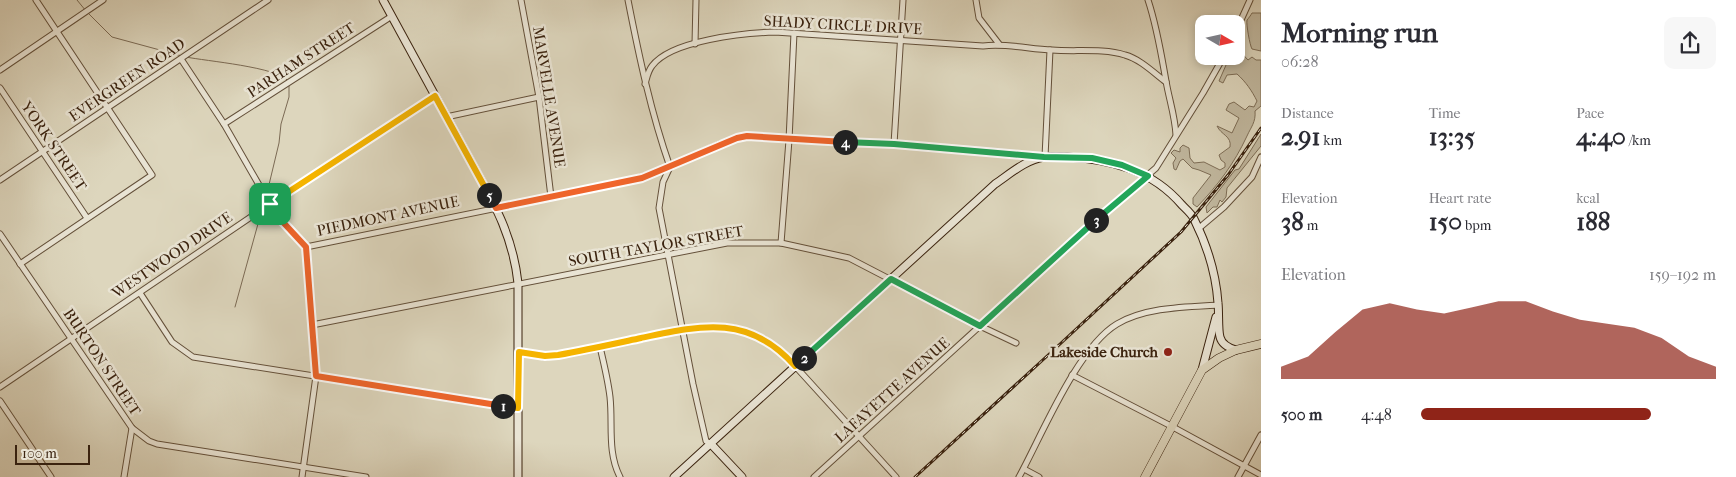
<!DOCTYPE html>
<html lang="en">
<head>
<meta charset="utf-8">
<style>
	body { margin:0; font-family:"IM FELL French Canon",serif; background:#f7f7f7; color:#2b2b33; height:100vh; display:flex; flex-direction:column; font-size:19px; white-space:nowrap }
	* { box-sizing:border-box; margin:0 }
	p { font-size:16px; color:#7c7c81 }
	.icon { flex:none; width:28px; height:28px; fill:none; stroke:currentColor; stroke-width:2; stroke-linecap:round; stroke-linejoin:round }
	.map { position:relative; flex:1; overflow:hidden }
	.details { display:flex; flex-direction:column; background:#fff; width:475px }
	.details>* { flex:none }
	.needle { width:32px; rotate:99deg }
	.fabs { position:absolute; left:1195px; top:15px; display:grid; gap:10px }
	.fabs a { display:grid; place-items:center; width:50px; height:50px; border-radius:10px; background:#fff; box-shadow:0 2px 8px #0003; font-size:25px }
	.scale { position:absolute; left:15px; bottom:12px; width:75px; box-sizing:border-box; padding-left:5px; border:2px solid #3b230f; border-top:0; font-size:14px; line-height:18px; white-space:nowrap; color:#3b230f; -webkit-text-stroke:4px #e9e4d4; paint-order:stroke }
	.pin { position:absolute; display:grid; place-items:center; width:42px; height:42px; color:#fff; margin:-21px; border-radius:10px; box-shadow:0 2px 8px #0006 }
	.km { position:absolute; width:25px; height:25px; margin:-12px; border-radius:50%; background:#222; color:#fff; font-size:14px; line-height:25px; text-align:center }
	.round { display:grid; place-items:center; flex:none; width:52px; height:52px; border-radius:10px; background:#f7f7f7 }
	.summary { display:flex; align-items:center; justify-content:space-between; height:85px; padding:0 20px }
	h1 { font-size:28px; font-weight:700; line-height:38px }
	.figures { display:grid; grid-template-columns:repeat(3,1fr); gap:8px; height:85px; padding:5px 20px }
	.figures div { display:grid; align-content:center }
	.figures b { font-size:25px; font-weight:700 }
	.figures small { font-size:14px; font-weight:400 }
	.figures p { font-size:14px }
	.chart { height:140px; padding:10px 20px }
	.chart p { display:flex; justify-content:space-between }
	.chart svg { width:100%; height:90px; margin-top:5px; fill:#8f2418; opacity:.7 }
	ul { padding:0 20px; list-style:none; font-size:16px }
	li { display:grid; grid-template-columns:80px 60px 1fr; align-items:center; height:38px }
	li i { height:12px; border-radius:6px; background:#8f2418 }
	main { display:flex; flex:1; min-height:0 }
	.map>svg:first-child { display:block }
	.green { fill:#c1b89f; stroke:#7e6e57 }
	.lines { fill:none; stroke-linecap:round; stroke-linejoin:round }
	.stream { stroke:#7b6a54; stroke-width:1 }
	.street-casing { stroke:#64503a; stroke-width:7 }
	.secondary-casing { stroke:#3b230f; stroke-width:9 }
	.primary-casing { stroke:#3b230f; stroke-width:9 }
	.street { stroke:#e9e4d4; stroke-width:5 }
	.secondary { stroke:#e9e4d4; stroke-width:7 }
	.primary { stroke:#ddd6bd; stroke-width:8 }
	.rail-casing { stroke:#3b230f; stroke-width:3 }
	.rail { stroke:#e9e4d4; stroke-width:1; stroke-dasharray:4; stroke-linecap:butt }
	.split-1-casing { stroke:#fff; stroke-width:10 }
	.split-2-casing { stroke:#fff; stroke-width:10 }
	.split-3-casing { stroke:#fff; stroke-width:10 }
	.split-4-casing { stroke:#fff; stroke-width:10 }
	.split-5-casing { stroke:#fff; stroke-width:10 }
	.split-6-casing { stroke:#fff; stroke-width:10 }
	.split-1 { stroke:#f0652b; stroke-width:6 }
	.split-2 { stroke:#f5b400; stroke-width:6 }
	.split-3 { stroke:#22a559; stroke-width:6 }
	.split-4 { stroke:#22a559; stroke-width:6 }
	.split-5 { stroke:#f0652b; stroke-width:6 }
	.split-6 { stroke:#f5b400; stroke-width:6 }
	.poi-dot { fill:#8f2418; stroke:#e9e4d4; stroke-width:2 }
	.labels { text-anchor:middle; stroke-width:5; stroke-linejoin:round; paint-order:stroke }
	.street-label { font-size:15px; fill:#3b230f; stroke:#e9e4d4 }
	.poi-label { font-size:15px; font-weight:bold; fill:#3b230f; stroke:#e9e4d4; text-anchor:end }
</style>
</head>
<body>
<main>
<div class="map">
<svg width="1261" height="477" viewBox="0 0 1261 477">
	<rect width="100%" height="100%" fill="#ddd6bd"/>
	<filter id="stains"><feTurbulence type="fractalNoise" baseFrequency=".004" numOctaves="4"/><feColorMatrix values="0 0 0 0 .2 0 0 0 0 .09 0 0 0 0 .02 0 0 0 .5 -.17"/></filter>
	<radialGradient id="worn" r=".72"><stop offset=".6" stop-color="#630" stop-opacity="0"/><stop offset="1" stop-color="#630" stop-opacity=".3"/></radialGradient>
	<g class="green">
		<path d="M1252,13H1261V51L1252,49C1250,46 1246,24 1247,20C1248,19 1251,15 1252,13Z"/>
		<path d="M1236,47L1248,60L1252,57L1256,60H1261V106L1255,111C1256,122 1251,127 1247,136C1234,164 1218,185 1197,207L1193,204V198L1211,175L1199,170L1192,168L1183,159L1180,161L1176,170L1174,169L1173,163L1176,158L1171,153L1174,150L1180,152V148L1183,145L1189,148L1190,158L1194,163L1204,162L1220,170L1225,167V163L1221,160L1219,155L1230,147C1232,136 1221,135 1217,126L1232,133L1239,118L1226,110L1229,104L1234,102L1245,110L1249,106L1254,107L1257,101C1252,91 1246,82 1237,74L1227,75L1223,83L1219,81L1230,56H1236Z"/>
		<polygon points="1261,134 1261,146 1227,188 1226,197 1222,202 1220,200 1217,207 1213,207 1207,213 1206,207 1235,170 1239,169"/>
	</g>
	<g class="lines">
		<g class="stream">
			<polyline points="77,0 86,11"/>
			<polyline points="88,13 112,37 182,56"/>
			<path d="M186,57C205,61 279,67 288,81"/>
			<polyline points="267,193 279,143 281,124 289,97 289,85"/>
			<polyline points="235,307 261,213"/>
		</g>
		<defs>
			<g id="street">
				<polyline points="521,0 539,97 551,197"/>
				<path d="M628,0C639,56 651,113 670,167L663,182L659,208L693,384L706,441L711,444"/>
				<polyline points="976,0 979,18 999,44"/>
				<path d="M1148,0C1157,27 1161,53 1166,81C1169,99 1175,116 1176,135"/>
				<polyline points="1236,31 1250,0"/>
				<polyline points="695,44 696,0"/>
				<polyline points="181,59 224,124 270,204 281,220 306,247 316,376 302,477"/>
				<polyline points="0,70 103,0"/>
				<path d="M645,84C647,77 648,71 652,66C671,40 745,33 775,32L983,46C1006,43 1029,49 1052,50C1074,52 1103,48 1125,55C1140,59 1154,73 1166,82"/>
				<polyline points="0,88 87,218"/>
				<polyline points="446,117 539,97"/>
				<polyline points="224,124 392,16"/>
				<polyline points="894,144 903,0"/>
				<polyline points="0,180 268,0"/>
				<polyline points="1198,229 1224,207 1252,177 1261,157"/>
				<polyline points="0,234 132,428 149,441 157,444 366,477"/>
				<polyline points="781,243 789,140 794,33"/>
				<polyline points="306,247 621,183 657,172 720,144 747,136 894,144 1045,157 1050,50"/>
				<polyline points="20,264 152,175 36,0"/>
				<polyline points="140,293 172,342 193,357 518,408"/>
				<polyline points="312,325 727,243 781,243 849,258 980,326 1016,343"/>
				<path d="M600,347C604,364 608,380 610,397C613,424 607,452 620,477"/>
				<polyline points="519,352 545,357 558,355 683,329 710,327 734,328 747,332 764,339 786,356 896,477"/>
				<polyline points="1072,375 1171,426 1261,475"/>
				<polyline points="0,387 270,204 435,96"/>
				<polyline points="0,401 51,477"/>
				<polyline points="1024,469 1039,477"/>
				<polyline points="124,477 132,428"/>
				<polyline points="814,477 1115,203 1156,168 1203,93 1224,56"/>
				<path d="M1019,477C1042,435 1077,348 1117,324C1146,307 1186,307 1218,305"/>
				<polyline points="1238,477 1261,435"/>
			</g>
			<g id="secondary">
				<path d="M383,0C410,49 436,98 463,147C488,194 512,228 518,283V477"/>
				<polyline points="1202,370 1216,317"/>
				<polyline points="711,444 742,477"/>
				<path d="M674,477L995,184C1010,174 1025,160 1044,157C1051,156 1060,157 1067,157C1111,159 1152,170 1182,205C1186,209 1192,214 1194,219C1207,245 1216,274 1218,303C1219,311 1218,331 1220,337C1222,345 1229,348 1236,350"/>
			</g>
			<polyline id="primary" points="1145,477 1202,370 1219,358 1236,350 1261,344"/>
		</defs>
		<use href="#street" class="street-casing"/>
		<use href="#secondary" class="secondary-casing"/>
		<use href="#primary" class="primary-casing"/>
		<use href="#street" class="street"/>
		<use href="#secondary" class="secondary"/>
		<use href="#primary" class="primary"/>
		<defs>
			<polyline id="rail" points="915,477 1046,357 1181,232 1228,175 1261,128"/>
		</defs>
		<use href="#rail" class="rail-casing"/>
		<use href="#rail" class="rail"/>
	</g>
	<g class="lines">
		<defs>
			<polyline id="split-1" points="270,204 281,220 306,247 316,376 503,406"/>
			<path id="split-2" d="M503,406L518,408L519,352L545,356L558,355C586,350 613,344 641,338C702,325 749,314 795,366L804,358"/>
			<polyline id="split-3" points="804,358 891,279 980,326 1096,220"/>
			<polyline id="split-4" points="845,142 894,144 1044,157 1092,158 1122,165 1148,176 1096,220"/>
			<polyline id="split-5" points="489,195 496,208 642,178 737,138 747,136 845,142"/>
			<polyline id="split-6" points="270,204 435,96 489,195"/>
		</defs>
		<use href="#split-1" class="split-1-casing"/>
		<use href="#split-2" class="split-2-casing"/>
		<use href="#split-3" class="split-3-casing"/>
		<use href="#split-4" class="split-4-casing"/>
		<use href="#split-5" class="split-5-casing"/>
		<use href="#split-6" class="split-6-casing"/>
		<use href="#split-1" class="split-1"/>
		<use href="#split-2" class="split-2"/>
		<use href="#split-3" class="split-3"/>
		<use href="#split-4" class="split-4"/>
		<use href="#split-5" class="split-5"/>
		<use href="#split-6" class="split-6"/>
	</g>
	<circle class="poi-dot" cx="1168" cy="352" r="5"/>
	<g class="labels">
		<g class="street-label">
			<text transform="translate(843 25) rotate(3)" y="5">SHADY CIRCLE DRIVE</text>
			<text transform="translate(301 60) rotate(-33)" y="5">PARHAM STREET</text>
			<text transform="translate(127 80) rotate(-34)" y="5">EVERGREEN ROAD</text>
			<text transform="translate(549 97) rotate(81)" y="5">MARVELLE AVENUE</text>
			<text transform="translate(54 146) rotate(56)" y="5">YORK STREET</text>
			<text transform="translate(388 216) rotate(-12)" y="5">PIEDMONT AVENUE</text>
			<text transform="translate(656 246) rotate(-10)" y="5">SOUTH TAYLOR STREET</text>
			<text transform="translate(172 255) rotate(-34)" y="5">WESTWOOD DRIVE</text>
			<text transform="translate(102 362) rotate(56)" y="5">BURTON STREET</text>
			<text transform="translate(892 390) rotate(-42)" y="5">LAFAYETTE AVENUE</text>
		</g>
		<g class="poi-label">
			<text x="1158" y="357">Lakeside Church</text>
		</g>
	</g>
	<rect width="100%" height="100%" filter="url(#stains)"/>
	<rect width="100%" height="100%" fill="url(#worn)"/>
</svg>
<div class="fabs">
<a><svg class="needle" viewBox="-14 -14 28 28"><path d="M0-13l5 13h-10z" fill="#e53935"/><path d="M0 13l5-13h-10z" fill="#7c7c81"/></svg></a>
</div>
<div class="scale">100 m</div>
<div class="pin" style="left:270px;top:204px;background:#1e9e55"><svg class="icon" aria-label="arrive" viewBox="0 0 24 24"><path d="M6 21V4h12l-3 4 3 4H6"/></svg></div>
<b class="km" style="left:503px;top:406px">1</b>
<b class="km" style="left:804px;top:358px">2</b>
<b class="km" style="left:1096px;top:220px">3</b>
<b class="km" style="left:845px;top:142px">4</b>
<b class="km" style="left:489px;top:195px">5</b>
</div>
<section class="details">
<div class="summary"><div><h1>Morning run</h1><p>06:28</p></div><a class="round"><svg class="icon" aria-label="share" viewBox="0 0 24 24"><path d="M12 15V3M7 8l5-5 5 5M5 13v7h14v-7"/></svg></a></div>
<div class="figures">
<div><p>Distance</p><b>2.91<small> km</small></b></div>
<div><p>Time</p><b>13:35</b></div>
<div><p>Pace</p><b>4:40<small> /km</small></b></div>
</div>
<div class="figures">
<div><p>Elevation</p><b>38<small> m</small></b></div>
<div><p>Heart rate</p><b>150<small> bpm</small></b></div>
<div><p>kcal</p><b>188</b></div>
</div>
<div class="chart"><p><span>Elevation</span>159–192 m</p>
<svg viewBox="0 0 160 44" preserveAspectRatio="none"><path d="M0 44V38L10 33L20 21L30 10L40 7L50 10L60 12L70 9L80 6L90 6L100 11L110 15L120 17L130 19L140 24L150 33L160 38V44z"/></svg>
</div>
<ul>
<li><b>500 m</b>4:48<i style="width:78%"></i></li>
</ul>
</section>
</main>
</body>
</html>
